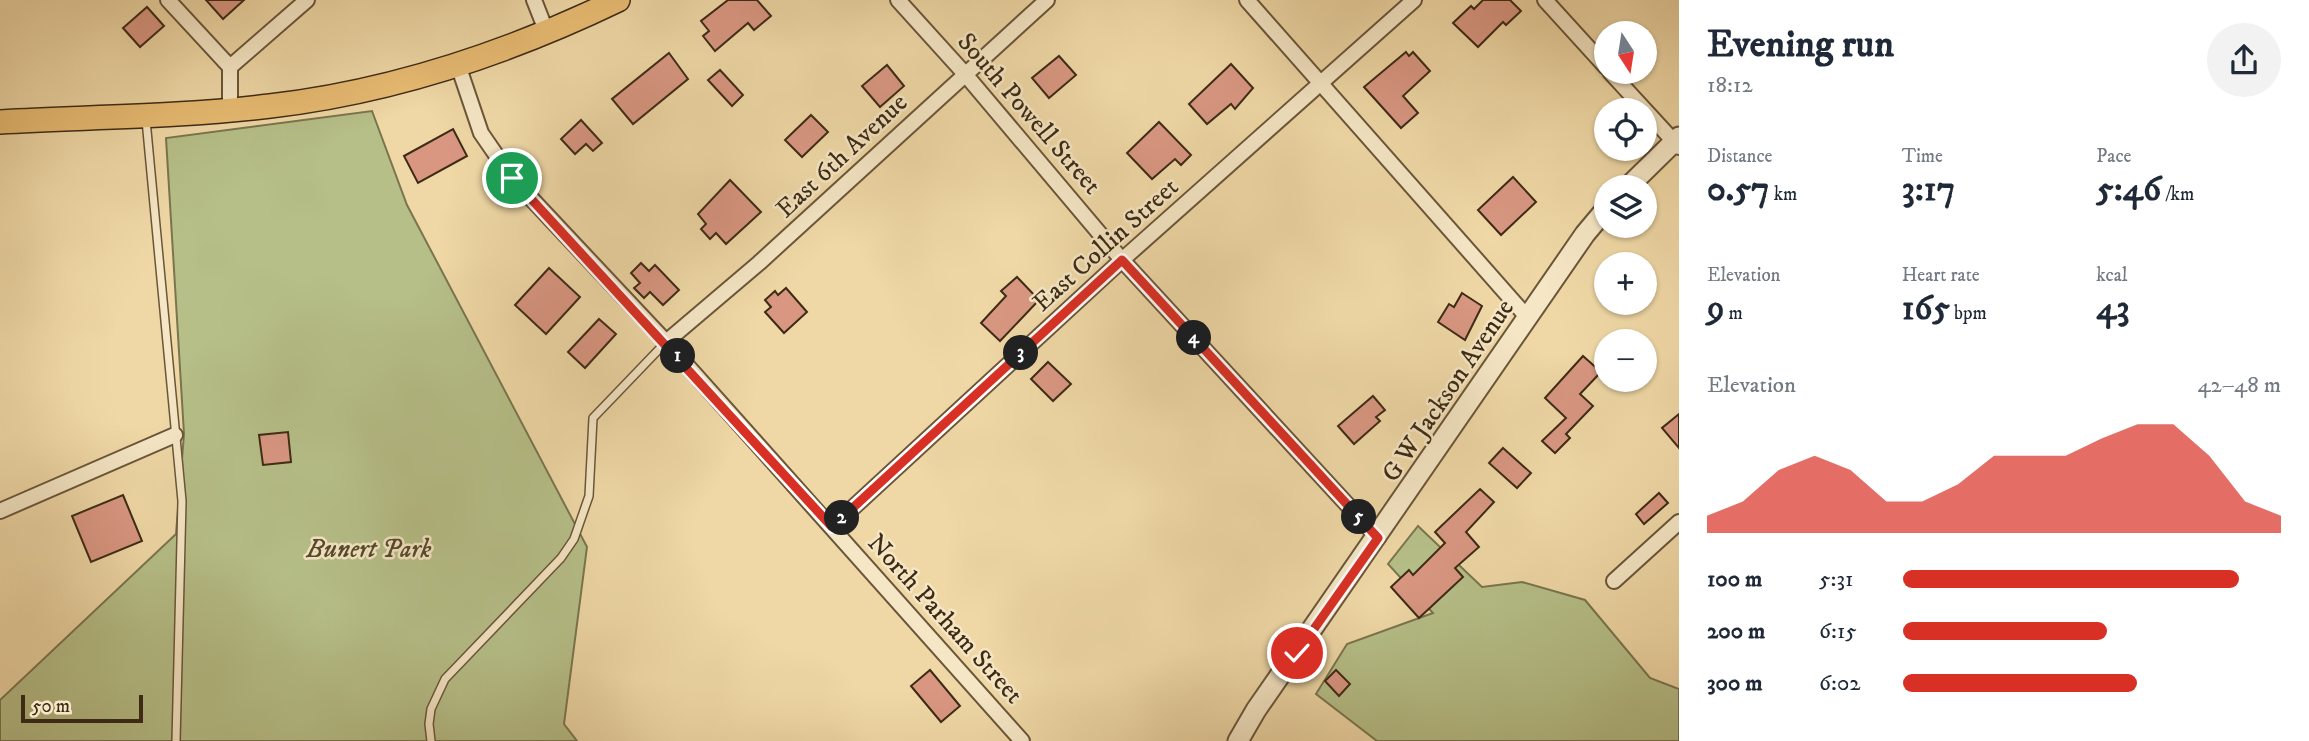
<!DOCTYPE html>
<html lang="en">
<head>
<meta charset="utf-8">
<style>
	body { margin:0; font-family:"IM FELL DW Pica",serif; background:#f2f2f3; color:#1f2937; height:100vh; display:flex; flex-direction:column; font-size:26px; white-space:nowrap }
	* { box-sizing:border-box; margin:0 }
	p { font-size:23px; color:#747a83 }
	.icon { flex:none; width:38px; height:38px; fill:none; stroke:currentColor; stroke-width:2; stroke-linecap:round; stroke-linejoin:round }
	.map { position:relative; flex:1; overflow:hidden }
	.side { display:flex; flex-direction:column; background:#fff; width:630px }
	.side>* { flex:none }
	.needle { width:46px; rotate:168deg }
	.buttons { position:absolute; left:1594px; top:21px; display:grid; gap:14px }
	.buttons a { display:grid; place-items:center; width:63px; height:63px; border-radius:50%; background:#fff; box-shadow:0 2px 5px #0004; font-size:35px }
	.scale { position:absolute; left:21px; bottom:18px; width:122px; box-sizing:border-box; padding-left:7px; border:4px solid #3d2b16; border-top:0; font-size:19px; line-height:24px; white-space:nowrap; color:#3d2b16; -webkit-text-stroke:5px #f5e6c5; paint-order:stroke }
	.pin { position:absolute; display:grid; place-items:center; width:60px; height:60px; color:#fff; margin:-30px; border:4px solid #fff; border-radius:50%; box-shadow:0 2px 7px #0007 }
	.km { position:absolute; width:35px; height:35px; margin:-18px; border-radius:50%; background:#222; color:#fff; font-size:19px; line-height:35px; text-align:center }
	.round { display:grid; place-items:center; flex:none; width:74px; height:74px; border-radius:37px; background:#f2f2f3 }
	.overview { display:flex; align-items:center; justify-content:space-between; height:119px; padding:0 28px }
	h1 { font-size:38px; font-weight:800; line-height:52px }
	.stats { display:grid; grid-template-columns:repeat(3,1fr); gap:10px; height:119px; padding:7px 28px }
	.stats div { display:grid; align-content:center }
	.stats b { font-size:35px; font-weight:800 }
	.stats small { font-size:19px; font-weight:400 }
	.stats p { font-size:19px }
	.chart { height:196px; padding:14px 28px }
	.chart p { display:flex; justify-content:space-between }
	.chart svg { width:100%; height:126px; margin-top:7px; fill:#d93025; opacity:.7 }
	ul { padding:0 28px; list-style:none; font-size:23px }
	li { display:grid; grid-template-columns:112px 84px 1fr; align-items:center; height:52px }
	li i { height:18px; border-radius:9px; background:#d93025 }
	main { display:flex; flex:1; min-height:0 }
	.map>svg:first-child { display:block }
	.green { fill:#b6bf88; stroke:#7a754f; stroke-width:2 }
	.building { fill:#d99782; stroke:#3d2b16; stroke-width:2 }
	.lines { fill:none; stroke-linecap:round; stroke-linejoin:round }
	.service-casing { stroke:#6a563a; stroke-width:10 }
	.minor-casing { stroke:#6a563a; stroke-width:18 }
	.tertiary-casing { stroke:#6a563a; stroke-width:23 }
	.primary-casing { stroke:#3d2b16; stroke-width:26 }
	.service { stroke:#f5e6c5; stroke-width:7 }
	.minor { stroke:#f5e6c5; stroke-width:14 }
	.tertiary { stroke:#f5e6c5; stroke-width:19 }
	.primary { stroke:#e8bc73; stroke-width:23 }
	.route-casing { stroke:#fff; stroke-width:14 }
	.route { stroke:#d93025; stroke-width:9 }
	.labels { text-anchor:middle; stroke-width:5; stroke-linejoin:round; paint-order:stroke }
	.street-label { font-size:26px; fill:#3d2b16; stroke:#f5e6c5 }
	.park-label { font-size:26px; font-style:italic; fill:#55492d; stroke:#f5e6c5 }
</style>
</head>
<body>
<main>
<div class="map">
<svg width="1679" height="741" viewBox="0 0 1679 741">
	<rect width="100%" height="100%" fill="#efd8a6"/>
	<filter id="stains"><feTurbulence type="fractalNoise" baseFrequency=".00286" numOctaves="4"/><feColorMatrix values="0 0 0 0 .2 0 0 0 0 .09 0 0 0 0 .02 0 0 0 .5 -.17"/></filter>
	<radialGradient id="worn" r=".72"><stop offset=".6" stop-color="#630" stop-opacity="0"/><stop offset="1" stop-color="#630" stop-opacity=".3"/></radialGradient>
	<g class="green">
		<polygon points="372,111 407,205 587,547 564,724 577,741 0,741 0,700 176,534 184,434 166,138"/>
		<polygon points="1418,526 1482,587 1522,582 1585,600 1650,678 1679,689 1679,741 1377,741 1316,694 1347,644 1433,613 1388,564"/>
	</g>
	<g class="building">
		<polygon points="206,0 244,0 223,19"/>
		<polygon points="728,0 757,0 771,16 754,30 748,23 715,51 703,36 709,31 701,21"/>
		<polygon points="1483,0 1510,0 1521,11 1506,25 1503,22 1478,47 1453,23 1471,6 1474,9"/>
		<polygon points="147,7 164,26 140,47 123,28"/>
		<polygon points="1406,52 1409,56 1413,52 1430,71 1403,96 1418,113 1401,128 1364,87"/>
		<polygon points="669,53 688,79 633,124 612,99"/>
		<polygon points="1059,56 1076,75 1049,98 1032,78"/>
		<polygon points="1231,64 1253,88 1235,109 1231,104 1207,124 1189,104"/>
		<polygon points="887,65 904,86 880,107 862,86"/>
		<polygon points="720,70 743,95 732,106 708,80"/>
		<polygon points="811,115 828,132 802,157 785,140"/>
		<polygon points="581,120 602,143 593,151 586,144 575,154 561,139"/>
		<polygon points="1159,122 1191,155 1181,165 1175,159 1152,179 1127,153"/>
		<polygon points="453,129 467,156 418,183 404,156"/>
		<polygon points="1513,177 1536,202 1501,235 1478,210"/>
		<polygon points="730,180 761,212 726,244 716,233 710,239 701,229 706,224 698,214"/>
		<polygon points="641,263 649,271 655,265 679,290 663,305 650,292 644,298 634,288 640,283 631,273"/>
		<polygon points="549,268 580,297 546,334 515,305"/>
		<polygon points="1017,277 1039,300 1000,341 981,323 1006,296 1001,291"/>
		<polygon points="786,288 807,312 784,333 765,312 771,307 765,300 775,291 778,295"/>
		<polygon points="1462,293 1482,306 1465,340 1438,322 1449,304 1454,307"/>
		<polygon points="599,319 616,334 585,368 568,352"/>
		<polygon points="1583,356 1601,372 1580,394 1593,406 1566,434 1570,438 1555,453 1542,441 1566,418 1545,398"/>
		<polygon points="1048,362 1071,384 1053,401 1031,379"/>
		<polygon points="1373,396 1385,410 1376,417 1380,421 1354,444 1338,426"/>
		<polygon points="1679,414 1679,448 1662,428"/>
		<polygon points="288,432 291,462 263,465 259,435"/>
		<polygon points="1503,448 1531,473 1517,488 1489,463"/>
		<polygon points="1480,489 1494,502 1466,532 1479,547 1455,568 1463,577 1419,618 1391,587 1409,570 1413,575 1445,543 1435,532"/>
		<polygon points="1659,493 1668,503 1644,524 1636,514"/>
		<polygon points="123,495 142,541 91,562 72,516"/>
		<polygon points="930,670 960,706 941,722 911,686"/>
		<polygon points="1336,670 1350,684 1339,696 1325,681"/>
	</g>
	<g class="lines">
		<defs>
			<g id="service">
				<polyline points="146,120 182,501 176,741"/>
				<polyline points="431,741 429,724 431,709 445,679 561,558 574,539 589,496 593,418 666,342"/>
			</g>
			<g id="minor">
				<polyline points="168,0 230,67 230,111"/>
				<polyline points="534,0 547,33"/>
				<polyline points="898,0 965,74 1122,260 1378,538"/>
				<polyline points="1247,0 1528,318"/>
				<polyline points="1545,0 1606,67"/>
				<polyline points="458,65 481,133 512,178 666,342 1022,741"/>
				<polyline points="230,67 307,0"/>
				<polyline points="1610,72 1679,147"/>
				<polyline points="666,342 759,263 1047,0"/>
				<polyline points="0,511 175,435"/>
				<polyline points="832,527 1122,260 1414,0"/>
				<polyline points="1614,581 1679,522"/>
			</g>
			<g id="tertiary">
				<polyline points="1628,187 1679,137"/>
				<polyline points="1238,741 1256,710 1585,234 1606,209"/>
			</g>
			<path id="primary" d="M0,122C90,117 180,117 270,106C391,92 508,53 618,0"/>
		</defs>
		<use href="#service" class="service-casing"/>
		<use href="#minor" class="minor-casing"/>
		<use href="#tertiary" class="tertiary-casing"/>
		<use href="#primary" class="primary-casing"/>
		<use href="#service" class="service"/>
		<use href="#minor" class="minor"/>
		<use href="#tertiary" class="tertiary"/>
		<use href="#primary" class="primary"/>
	</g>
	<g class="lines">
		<defs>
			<polyline id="route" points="512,178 832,527 1122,260 1378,538 1297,653"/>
		</defs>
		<use href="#route" class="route-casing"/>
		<use href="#route" class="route"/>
	</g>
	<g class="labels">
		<g class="street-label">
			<text transform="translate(1030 113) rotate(49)" y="9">South Powell Street</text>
			<text transform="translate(841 155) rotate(-43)" y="9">East 6th Avenue</text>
			<text transform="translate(1105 244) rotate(-42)" y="9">East Collin Street</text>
			<text transform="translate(1447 390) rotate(-56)" y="9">G W Jackson Avenue</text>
			<text transform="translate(946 618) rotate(48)" y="9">North Parham Street</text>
		</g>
		<g class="park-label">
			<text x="369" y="557">Bunert Park</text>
		</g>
	</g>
	<rect width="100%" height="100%" filter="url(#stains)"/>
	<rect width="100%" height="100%" fill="url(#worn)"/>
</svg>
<div class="buttons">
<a><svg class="needle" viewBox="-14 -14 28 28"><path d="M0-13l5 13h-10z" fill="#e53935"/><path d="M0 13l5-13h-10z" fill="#747a83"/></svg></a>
<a><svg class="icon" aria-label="locate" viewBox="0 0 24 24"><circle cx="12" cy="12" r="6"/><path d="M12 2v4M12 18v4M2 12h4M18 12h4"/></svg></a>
<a><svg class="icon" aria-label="layers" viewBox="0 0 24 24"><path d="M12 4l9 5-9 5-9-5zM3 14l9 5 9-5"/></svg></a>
<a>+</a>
<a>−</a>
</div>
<div class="scale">50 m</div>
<div class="pin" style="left:512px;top:178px;background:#1e9e55"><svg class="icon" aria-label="arrive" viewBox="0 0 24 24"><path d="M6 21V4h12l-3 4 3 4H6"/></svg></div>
<div class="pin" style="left:1297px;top:653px;background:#d93025"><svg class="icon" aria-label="check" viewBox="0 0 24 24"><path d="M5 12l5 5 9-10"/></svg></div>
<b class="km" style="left:678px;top:356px">1</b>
<b class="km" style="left:842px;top:518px">2</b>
<b class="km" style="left:1021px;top:353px">3</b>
<b class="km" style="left:1194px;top:338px">4</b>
<b class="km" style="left:1359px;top:517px">5</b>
</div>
<section class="side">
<div class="overview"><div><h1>Evening run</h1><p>18:12</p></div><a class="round"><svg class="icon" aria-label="share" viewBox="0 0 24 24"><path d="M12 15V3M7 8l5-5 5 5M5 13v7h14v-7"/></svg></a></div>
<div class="stats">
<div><p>Distance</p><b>0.57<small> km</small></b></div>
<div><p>Time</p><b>3:17</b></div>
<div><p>Pace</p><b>5:46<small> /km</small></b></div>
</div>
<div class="stats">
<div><p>Elevation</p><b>9<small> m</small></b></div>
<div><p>Heart rate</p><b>165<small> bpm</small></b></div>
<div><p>kcal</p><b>43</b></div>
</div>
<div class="chart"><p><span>Elevation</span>42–48 m</p>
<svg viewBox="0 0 160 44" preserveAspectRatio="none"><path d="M0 44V38L10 33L20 22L30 17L40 22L50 33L60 33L70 27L80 17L90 17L100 17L110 11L120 6L130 6L140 17L150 33L160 38V44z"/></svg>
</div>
<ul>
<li><b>100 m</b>5:31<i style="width:89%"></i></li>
<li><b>200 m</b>6:15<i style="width:54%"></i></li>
<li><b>300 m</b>6:02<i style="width:62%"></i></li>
</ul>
</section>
</main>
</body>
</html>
